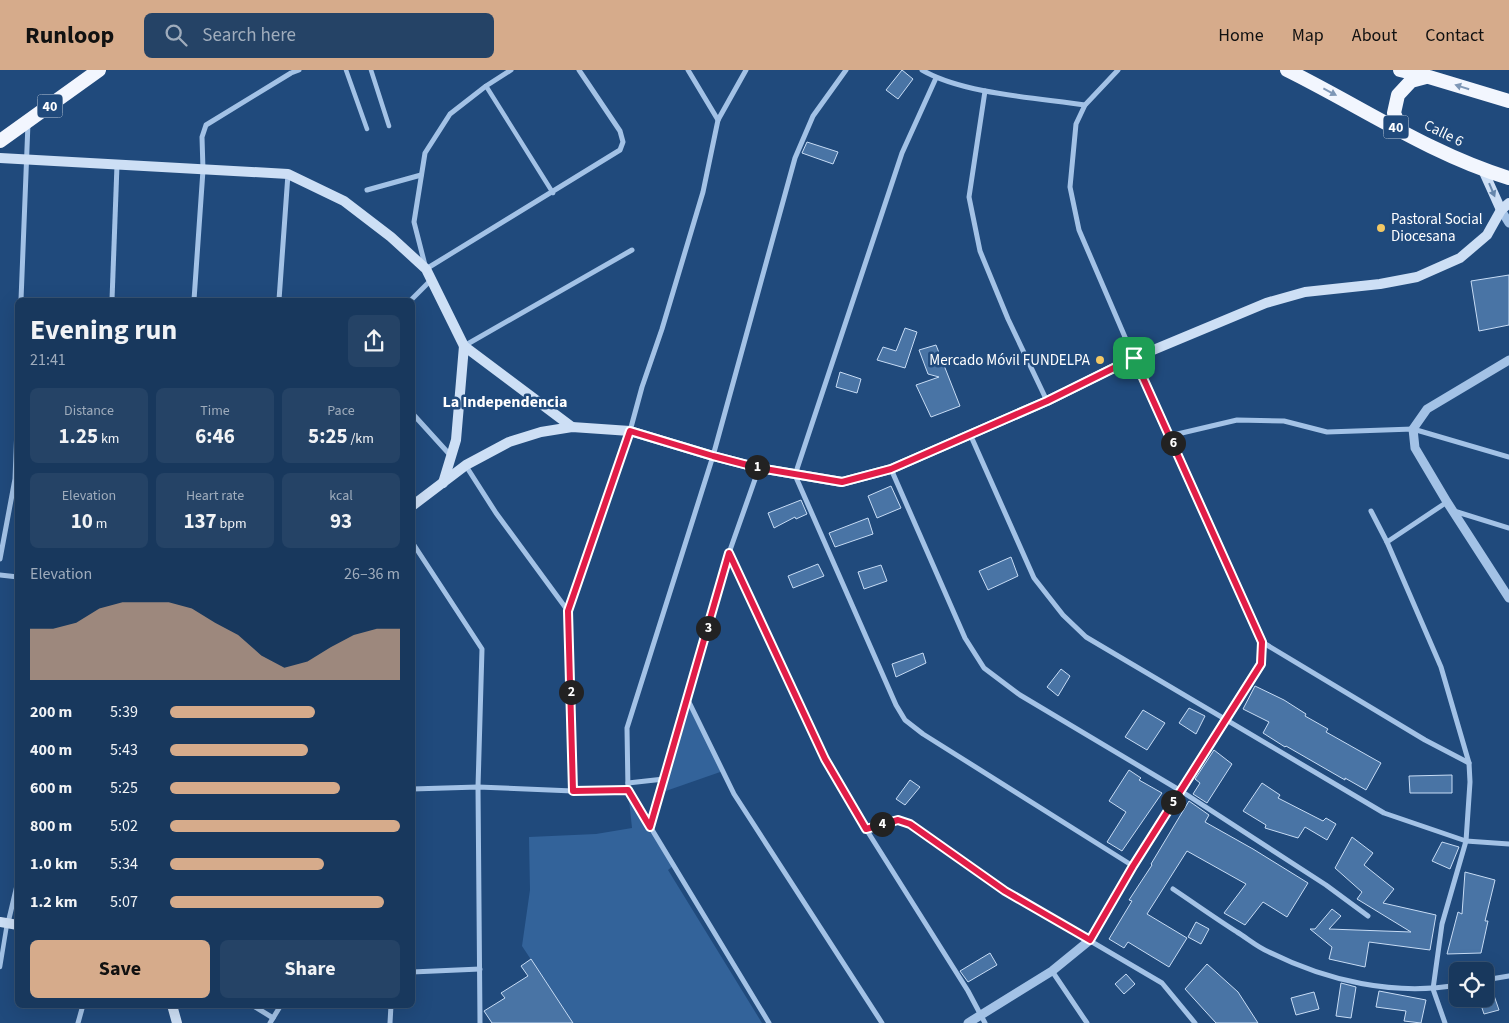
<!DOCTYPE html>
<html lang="en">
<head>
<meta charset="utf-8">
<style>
	body { margin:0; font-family:"Source Sans 3",sans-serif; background:#254366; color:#f1f3f6; height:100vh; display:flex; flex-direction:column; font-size:19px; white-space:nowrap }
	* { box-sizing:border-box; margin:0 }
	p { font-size:16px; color:#9facbc }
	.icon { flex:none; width:28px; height:28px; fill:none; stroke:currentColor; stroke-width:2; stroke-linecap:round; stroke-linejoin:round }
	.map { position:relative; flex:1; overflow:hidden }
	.side { position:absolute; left:15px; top:228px; width:400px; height:710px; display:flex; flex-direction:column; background:#18385d; border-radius:8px; box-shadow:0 5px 20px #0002,0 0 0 1px #365272 }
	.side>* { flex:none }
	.tools { position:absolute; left:1449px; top:892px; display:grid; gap:10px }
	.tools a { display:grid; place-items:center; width:45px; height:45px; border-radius:8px; background:#18385d; box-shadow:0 5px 20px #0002,0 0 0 1px #365272; font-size:25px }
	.pin { position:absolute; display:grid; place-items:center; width:42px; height:42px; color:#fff; margin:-21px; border-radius:10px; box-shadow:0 2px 8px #0006 }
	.km { position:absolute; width:25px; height:25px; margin:-12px; border-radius:50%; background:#222; color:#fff; font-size:14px; line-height:25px; text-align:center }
	.round { display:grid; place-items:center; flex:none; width:52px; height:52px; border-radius:8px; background:#254366 }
	.head { display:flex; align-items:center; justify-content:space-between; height:85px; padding:0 15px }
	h1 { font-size:28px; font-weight:700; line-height:38px }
	.figures { display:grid; grid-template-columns:repeat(3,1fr); gap:8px; height:85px; padding:5px 15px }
	.figures div { display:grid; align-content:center; border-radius:8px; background:#254366; text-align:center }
	.figures b { font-size:21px; font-weight:700 }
	.figures small { font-size:14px; font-weight:400 }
	.figures p { font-size:14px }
	.chart { height:140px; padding:10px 15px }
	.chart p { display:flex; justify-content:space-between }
	.chart svg { width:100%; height:90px; margin-top:5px; fill:#d6ab8b; opacity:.7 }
	.primary-button { display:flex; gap:10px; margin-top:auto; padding:10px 15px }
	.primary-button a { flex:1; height:58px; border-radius:8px; background:#d6ab8b; color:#111; font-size:20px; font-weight:700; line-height:58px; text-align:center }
	.primary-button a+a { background:#254366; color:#f1f3f6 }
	ul { padding:0 15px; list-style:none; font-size:16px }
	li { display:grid; grid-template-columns:80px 60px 1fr; align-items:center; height:38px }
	li i { height:12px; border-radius:6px; background:#d6ab8b }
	header { display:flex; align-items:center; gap:30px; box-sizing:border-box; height:70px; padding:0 25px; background:#d6ab8b; color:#111 }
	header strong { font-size:24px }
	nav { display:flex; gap:28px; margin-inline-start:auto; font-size:18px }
	.search { width:350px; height:45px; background:#254366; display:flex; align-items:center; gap:12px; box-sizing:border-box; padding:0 18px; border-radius:8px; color:#9facbc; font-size:19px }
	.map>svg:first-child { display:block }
	.green { fill:#33639a }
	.building { fill:#4974a5; stroke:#c7dcf5 }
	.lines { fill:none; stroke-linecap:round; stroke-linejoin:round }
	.pedestrian { stroke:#a3c2e6; stroke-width:4.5 }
	.minor { stroke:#a3c2e6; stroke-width:5 }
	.tertiary { stroke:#a3c2e6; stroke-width:9 }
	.secondary { stroke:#cddff5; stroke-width:10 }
	.trunk { stroke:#f2f6fe; stroke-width:14 }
	.oneway { fill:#7e97b6 }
	.oneway2 { fill:#6586ac }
	.route-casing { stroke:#fff; stroke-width:10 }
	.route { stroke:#e11d48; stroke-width:6 }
	.poi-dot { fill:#f3c864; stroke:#204a7c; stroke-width:2 }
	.labels { text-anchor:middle; stroke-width:5; stroke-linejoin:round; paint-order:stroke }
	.shield { fill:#204a7c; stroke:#bcc9d8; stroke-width:1 }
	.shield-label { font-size:14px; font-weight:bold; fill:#fff }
	.street-label { font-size:15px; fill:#fff; stroke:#204a7c }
	.poi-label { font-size:15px; fill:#fff; stroke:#204a7c; text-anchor:start }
	.neighbourhood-label { font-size:16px; font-weight:bold; fill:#fff; stroke:#204a7c }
</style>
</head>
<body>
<header>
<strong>Runloop</strong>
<div class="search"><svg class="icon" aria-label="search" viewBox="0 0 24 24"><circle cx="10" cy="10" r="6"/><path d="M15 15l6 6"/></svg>Search here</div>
<nav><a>Home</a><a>Map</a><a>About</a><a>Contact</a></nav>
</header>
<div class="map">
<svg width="1509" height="953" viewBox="0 0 1509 953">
	<rect width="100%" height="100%" fill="#204a7c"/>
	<g class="green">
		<polygon points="688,630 723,701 660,723"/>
		<polygon points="628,720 673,796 668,800 762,953 573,953 522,876 530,820 529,767 596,764 632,758"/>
	</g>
	<g class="building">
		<polygon points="902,0 913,9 898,29 886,20"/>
		<polygon points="807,72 838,82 833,94 802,83"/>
		<polygon points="1509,205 1509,255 1479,261 1471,211"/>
		<polygon points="905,258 917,262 905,298 877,290 883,277 896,281"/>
		<polygon points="936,275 960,336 931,347 916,315 939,307 928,304 919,280"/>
		<polygon points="840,302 861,309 857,323 836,317"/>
		<polygon points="891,416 901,438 877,448 868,426"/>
		<polygon points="801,430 807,444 796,449 795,447 774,458 768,443"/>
		<polygon points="868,448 873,464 835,477 829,463"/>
		<polygon points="1011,487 1018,506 988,520 979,501"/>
		<polygon points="818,494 824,506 793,518 788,506"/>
		<polygon points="881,495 887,511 864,519 858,502"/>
		<polygon points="923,583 926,593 896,607 892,594"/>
		<polygon points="1061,599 1070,606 1058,626 1047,617"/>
		<polygon points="1255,616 1284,630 1306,644 1305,646 1328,659 1326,662 1381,693 1366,720 1345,708 1345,710 1286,676 1285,677 1263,663 1269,652 1243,639"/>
		<polygon points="1189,638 1205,646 1196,664 1179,653"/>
		<polygon points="1143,640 1165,653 1147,680 1125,667"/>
		<polygon points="1214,680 1232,694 1207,733 1193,724 1200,713 1195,709"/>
		<polygon points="1129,700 1141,708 1139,710 1162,723 1122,781 1107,772 1126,742 1109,731"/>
		<polygon points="1452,705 1452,723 1410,723 1409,706"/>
		<polygon points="910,710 920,717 905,735 896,729"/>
		<polygon points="1262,713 1280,725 1278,728 1323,751 1326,748 1336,754 1327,770 1305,757 1298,768 1265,758 1266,755 1243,741"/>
		<polygon points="1189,731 1209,745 1205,752 1253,779 1308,813 1287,847 1263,832 1245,855 1224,843 1246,814 1187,781 1147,844 1187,868 1169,897 1128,872 1124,878 1109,869 1132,831 1129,830 1152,795 1151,794"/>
		<polygon points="1352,767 1373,783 1364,795 1394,819 1383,833 1436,845 1430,880 1369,872 1365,897 1329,889 1332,877 1310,859 1315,859 1332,839 1341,846 1329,859 1411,862 1357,829 1362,822 1335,798"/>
		<polygon points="1442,772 1459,777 1450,799 1432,791"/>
		<polygon points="1465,802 1495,810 1485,851 1488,851 1481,883 1447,884 1458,842 1462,844"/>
		<polygon points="1196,852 1209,859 1201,874 1188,867"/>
		<polygon points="990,883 997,895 968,912 960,901"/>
		<polygon points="531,889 573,953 492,953 484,941 505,928 501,923 528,906 521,896"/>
		<polygon points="1207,894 1238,922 1258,953 1216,953 1185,919"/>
		<polygon points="1126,904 1135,914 1124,924 1115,914"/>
		<polygon points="1341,913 1356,917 1351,948 1336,946"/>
		<polygon points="1485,914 1490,914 1499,940 1484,944 1479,929 1485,929"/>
		<polygon points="1379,921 1426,930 1421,953 1404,951 1406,941 1376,937"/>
		<polygon points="1314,922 1319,939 1296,945 1291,928"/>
	</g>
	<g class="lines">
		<g class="pedestrian">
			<polyline points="346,0 367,59"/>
			<polyline points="371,0 389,56"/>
			<polyline points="486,16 553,123"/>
			<polyline points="0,897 7,854"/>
		</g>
		<g class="minor">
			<polyline points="511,0 486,16 450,44 425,83 414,152 426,199 620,80 623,72 620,61 579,0"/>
			<polyline points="688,0 718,50"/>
			<path d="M922,0C963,24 1038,28 1085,35"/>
			<polyline points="1118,0 1085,35 1076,54 1070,117 1079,160 1134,288"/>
			<polyline points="936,8 902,83 795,405 896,635 905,650 923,664 1133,796"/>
			<polyline points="985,21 969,127 980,181 1008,249 1047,331"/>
			<polyline points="367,120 421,105"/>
			<polyline points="21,230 28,53"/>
			<polyline points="112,230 117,95"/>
			<polyline points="194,230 203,100 202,67 206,55 291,3 299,0"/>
			<polyline points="279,230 288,104"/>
			<polyline points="411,230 432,209"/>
			<polyline points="464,276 632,180"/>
			<polyline points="412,343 451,386"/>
			<polyline points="970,364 1034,508 1063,545 1086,567 1384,743 1466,771 1509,774"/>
			<polyline points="1169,366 1237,350 1284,351 1327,362 1413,359 1509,387"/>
			<polyline points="466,396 496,443 568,541"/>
			<polyline points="891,399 965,568 984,598 1020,625 1181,721 1326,815 1368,846"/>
			<polyline points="1371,441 1387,472 1441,597 1469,693 1470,712 1466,771 1442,854 1433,919 1445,953"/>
			<polyline points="1454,441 1509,458"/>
			<polyline points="412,472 482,579 478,717 480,953"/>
			<polyline points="1387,472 1447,432"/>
			<polyline points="729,483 825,689 866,759 968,921 985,953"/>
			<polyline points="0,489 15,409 18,331"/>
			<polyline points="0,505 18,507"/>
			<polyline points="1262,572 1425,670 1469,693"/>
			<polyline points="688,630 734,724 882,953"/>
			<polyline points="628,713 664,709"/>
			<polyline points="412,719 478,717 573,721 628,720"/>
			<polyline points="573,721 568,541 630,361 642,317 662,259 703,122 718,50 746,0"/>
			<polyline points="650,757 729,483 759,398"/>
			<polyline points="866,759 898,750 911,754 1005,821 1162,913 1195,953"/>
			<path d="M1173,819C1194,833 1215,848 1237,862C1247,868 1257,877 1269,882C1327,911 1394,926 1458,915"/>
			<polyline points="8,853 18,811"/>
			<polyline points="1052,901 1087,953"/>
			<polyline points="412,902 480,899"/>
			<polyline points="1485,910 1509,906"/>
			<polyline points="252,935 273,948"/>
			<polyline points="78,953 83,935"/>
			<polyline points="270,953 281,935"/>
			<polyline points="390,953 391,935"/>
			<polyline points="769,953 628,720 627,658 713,386 795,88 813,46 846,0"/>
		</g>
		<g class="tertiary">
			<polyline points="1501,140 1509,153"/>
			<polyline points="1509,290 1427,339 1413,359 1415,378 1447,432 1509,528"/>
			<polyline points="968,953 1052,901 1090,870 1133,796 1261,594 1262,572 1134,288"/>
		</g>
		<g class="secondary">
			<polyline points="0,88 288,104 344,131 391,167 426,199 464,276 572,357"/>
			<polyline points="1483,100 1501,140"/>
			<polyline points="443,413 456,370 464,276"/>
			<polyline points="412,436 466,395 509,372 541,362 572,357 630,361 713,386 759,398 842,412 891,399 1047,331 1134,288 1266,233 1305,222 1380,214 1417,207 1460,188 1487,165 1501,140 1509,133"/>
			<polyline points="0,852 18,855"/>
			<polyline points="172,935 177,953"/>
		</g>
		<g class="trunk">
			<path d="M1287,0C1360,36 1430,84 1509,108"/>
			<polyline points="1400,0 1429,7 1509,31"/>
			<polyline points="1401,60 1394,43 1398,25 1411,11 1426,7"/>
			<polyline points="0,71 99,0"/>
		</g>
	</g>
	<defs><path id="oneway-solid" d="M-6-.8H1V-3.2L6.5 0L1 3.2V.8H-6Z" transform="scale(1.25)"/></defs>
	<g class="oneway">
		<use href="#oneway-solid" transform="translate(1462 17) rotate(-163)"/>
		<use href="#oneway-solid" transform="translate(1330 22) rotate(28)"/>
	</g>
	<use class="oneway2" href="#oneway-solid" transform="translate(1492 120) rotate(67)"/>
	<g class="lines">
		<defs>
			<polygon id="route" points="1134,288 1262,572 1261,594 1133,796 1090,870 1005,821 910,754 898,750 866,759 825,689 729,483 650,757 628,720 573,721 568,541 630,361 713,386 759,398 842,412 891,399 1047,331"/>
		</defs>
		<use href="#route" class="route-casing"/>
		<use href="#route" class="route"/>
	</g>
	<g class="poi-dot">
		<circle cx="1381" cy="158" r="5"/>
		<circle cx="1100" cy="290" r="5"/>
	</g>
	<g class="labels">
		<g class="shield">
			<rect x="37.5" y="24.5" width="25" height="23" rx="4"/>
			<rect x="1383.5" y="45.5" width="25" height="23" rx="4"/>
		</g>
		<g class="shield-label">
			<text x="50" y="41">40</text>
			<text x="1396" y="62">40</text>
		</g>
		<g class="street-label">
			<text transform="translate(1444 63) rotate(26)" y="5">Calle 6</text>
		</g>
		<g class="poi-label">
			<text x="1391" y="154">Pastoral Social<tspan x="1391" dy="17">Diocesana</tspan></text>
			<text x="1090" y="295" text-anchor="end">Mercado Móvil FUNDELPA</text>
		</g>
		<g class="neighbourhood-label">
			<text x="505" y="337">La Independencia</text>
		</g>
	</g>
</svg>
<div class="tools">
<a><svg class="icon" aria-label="locate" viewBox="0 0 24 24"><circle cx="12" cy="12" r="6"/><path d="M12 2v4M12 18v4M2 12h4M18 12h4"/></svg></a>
</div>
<div class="pin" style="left:1134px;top:288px;background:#1e9e55"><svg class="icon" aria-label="arrive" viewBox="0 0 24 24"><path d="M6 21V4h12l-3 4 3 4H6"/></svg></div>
<b class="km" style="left:757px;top:397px">1</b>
<b class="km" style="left:571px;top:622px">2</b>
<b class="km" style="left:708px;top:558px">3</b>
<b class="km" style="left:882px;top:754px">4</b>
<b class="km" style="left:1173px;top:732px">5</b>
<b class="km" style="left:1173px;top:373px">6</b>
<section class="side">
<div class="head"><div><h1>Evening run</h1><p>21:41</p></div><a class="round"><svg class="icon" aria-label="share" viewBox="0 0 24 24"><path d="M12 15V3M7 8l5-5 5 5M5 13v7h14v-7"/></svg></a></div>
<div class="figures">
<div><p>Distance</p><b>1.25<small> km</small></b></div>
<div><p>Time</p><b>6:46</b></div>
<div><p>Pace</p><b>5:25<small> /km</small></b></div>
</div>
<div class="figures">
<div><p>Elevation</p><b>10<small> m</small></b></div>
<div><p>Heart rate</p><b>137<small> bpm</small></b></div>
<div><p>kcal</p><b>93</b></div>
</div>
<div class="chart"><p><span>Elevation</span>26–36 m</p>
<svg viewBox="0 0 160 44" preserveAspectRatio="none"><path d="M0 44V19L10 19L20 16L30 9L40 6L50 6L60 6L70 9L80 16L90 22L100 32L110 38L120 35L130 28L140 22L150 19L160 19V44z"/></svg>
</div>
<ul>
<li><b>200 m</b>5:39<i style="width:63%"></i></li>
<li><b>400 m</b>5:43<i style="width:60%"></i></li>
<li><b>600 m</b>5:25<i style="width:74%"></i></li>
<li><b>800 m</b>5:02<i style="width:100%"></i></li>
<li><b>1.0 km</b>5:34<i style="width:67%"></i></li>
<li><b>1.2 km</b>5:07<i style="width:93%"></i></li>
</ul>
<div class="primary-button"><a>Save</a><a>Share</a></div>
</section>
</div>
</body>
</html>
